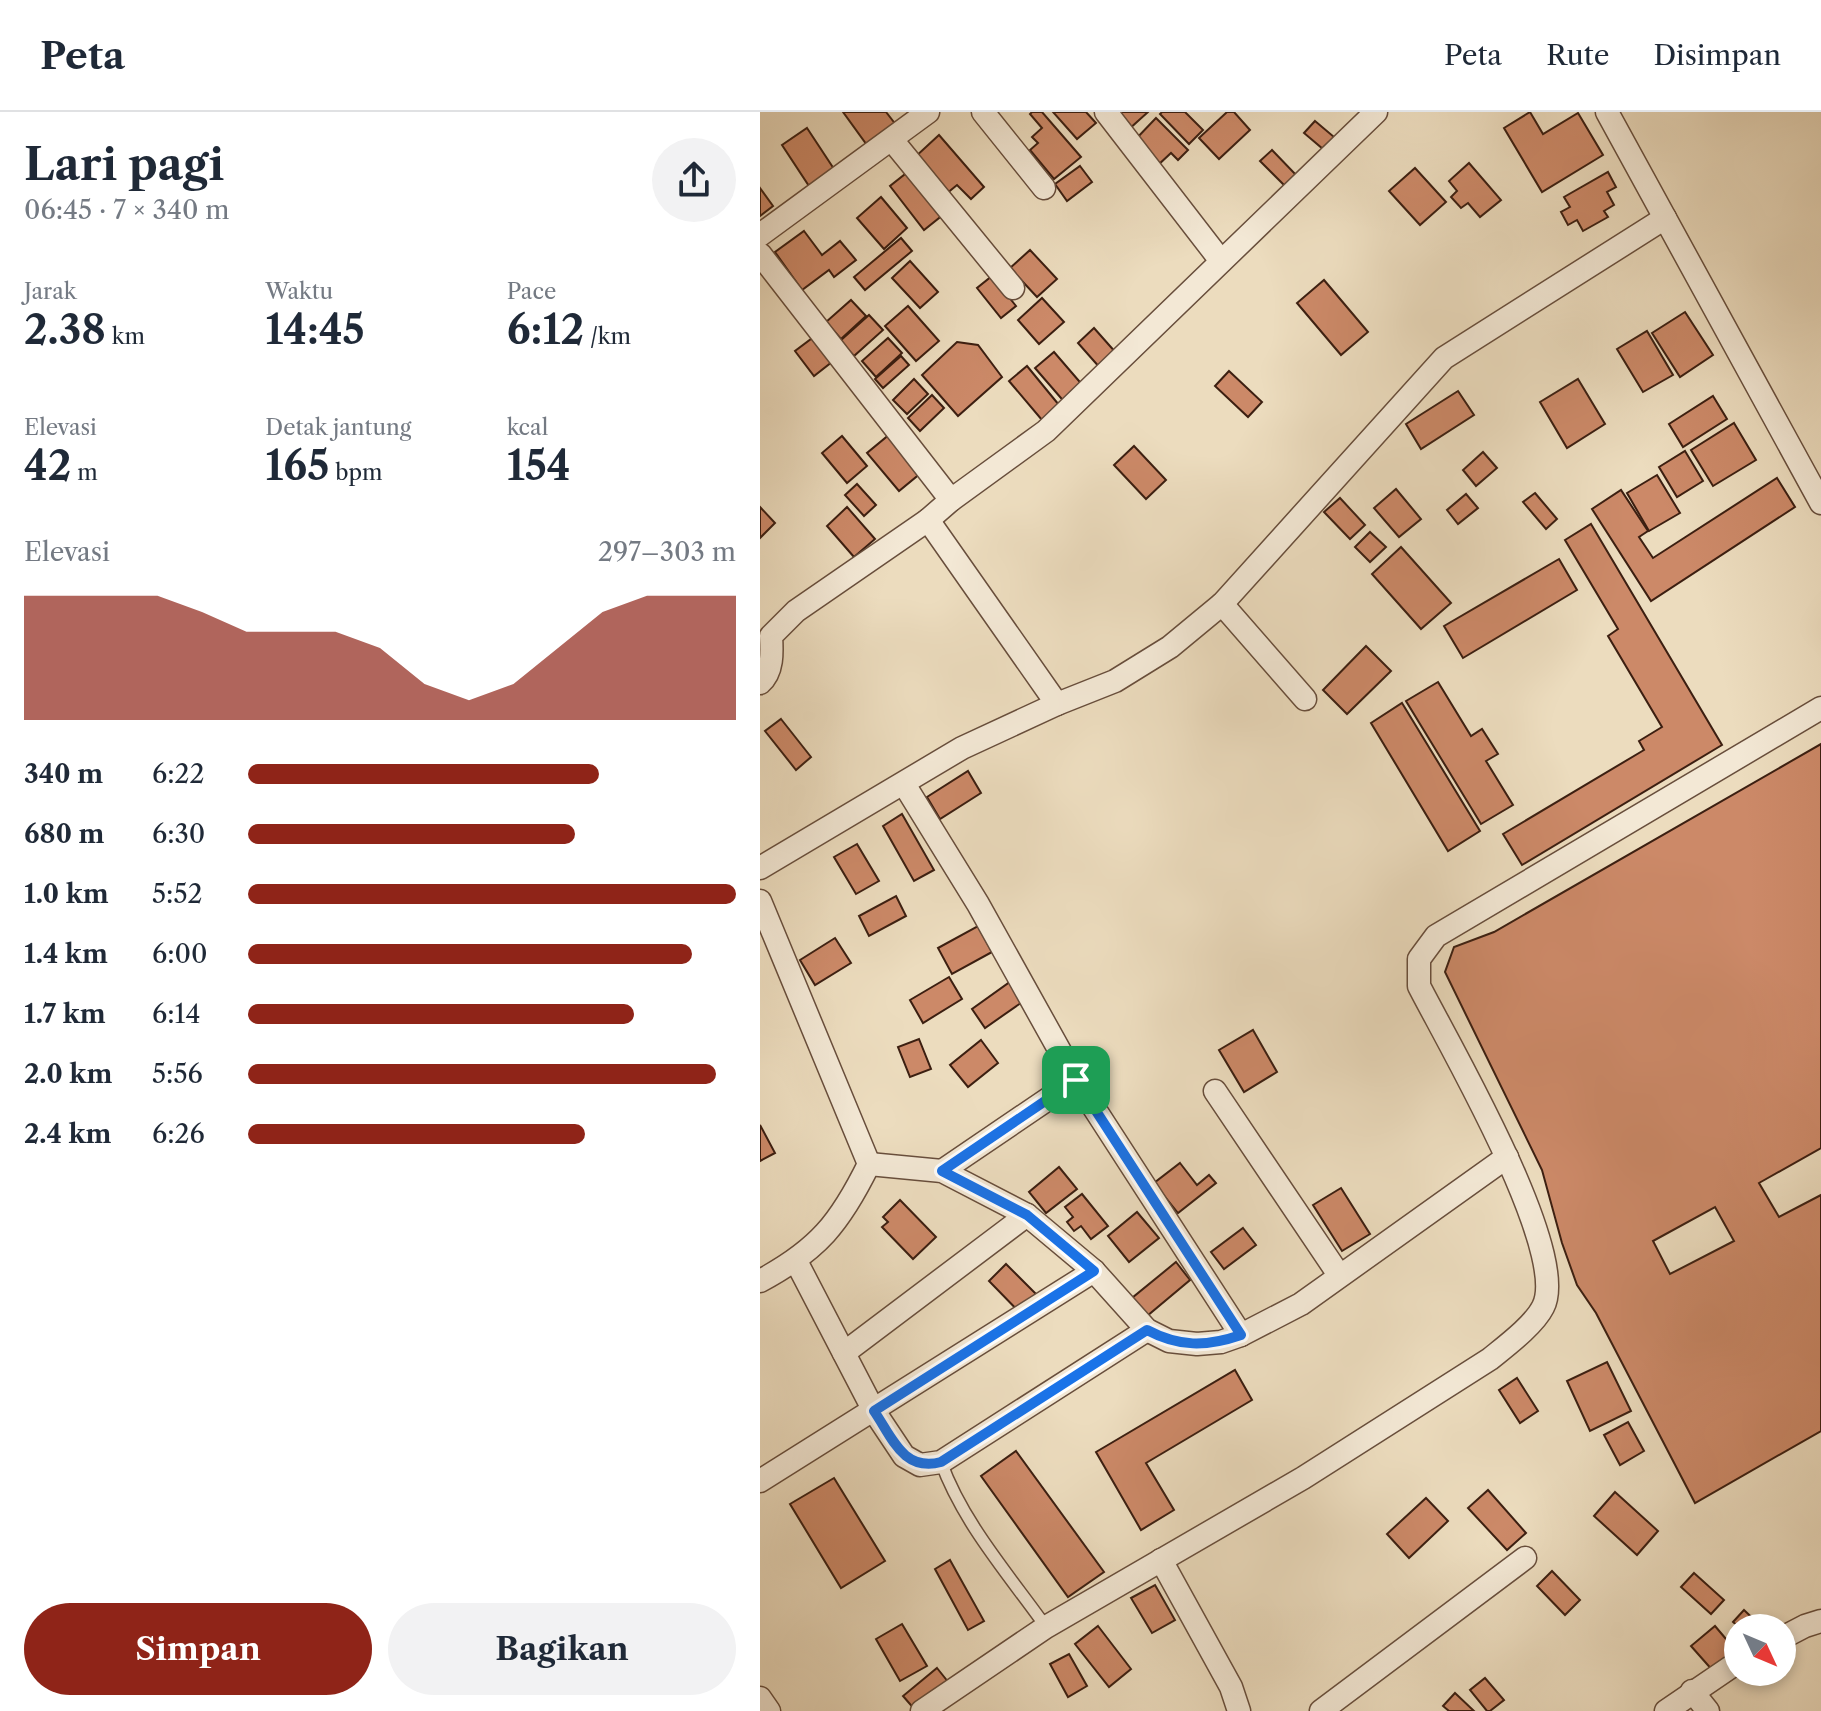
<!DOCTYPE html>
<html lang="id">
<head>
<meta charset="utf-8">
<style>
	body { margin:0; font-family:"Libre Caslon Text",serif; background:#f2f2f3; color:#1f2937; height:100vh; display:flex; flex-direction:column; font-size:30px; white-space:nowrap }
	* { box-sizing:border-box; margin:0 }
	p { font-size:26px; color:#747a83 }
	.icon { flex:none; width:44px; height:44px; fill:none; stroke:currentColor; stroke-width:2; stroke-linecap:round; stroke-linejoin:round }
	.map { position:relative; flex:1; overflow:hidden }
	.side { display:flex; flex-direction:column; background:#fff; width:760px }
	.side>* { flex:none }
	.needle { width:52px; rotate:134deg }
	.controls { position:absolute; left:964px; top:1502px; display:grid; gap:16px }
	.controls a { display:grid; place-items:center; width:72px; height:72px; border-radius:50%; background:#fff; box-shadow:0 4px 12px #0003; font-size:40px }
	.pin { position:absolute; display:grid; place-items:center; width:68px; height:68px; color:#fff; margin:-34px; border-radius:16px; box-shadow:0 4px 12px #0006 }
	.round { display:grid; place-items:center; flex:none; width:84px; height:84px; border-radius:42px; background:#f2f2f3 }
	.overview { display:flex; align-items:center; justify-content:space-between; height:136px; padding:0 24px }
	h1 { font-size:44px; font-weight:700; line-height:60px }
	.stats { display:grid; grid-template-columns:repeat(3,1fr); gap:12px; height:136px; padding:8px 24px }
	.stats div { display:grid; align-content:center }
	.stats b { font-size:40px; font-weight:700 }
	.stats small { font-size:22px; font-weight:400 }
	.stats p { font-size:22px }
	.chart { height:224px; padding:16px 24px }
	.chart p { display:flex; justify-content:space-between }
	.chart svg { width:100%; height:144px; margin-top:8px; fill:#8f2418; opacity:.7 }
	.action { display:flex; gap:16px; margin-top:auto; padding:16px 24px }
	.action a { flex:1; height:92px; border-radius:48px; background:#8f2418; color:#fff; font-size:32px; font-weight:700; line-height:92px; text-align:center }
	.action a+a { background:#f2f2f3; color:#1f2937 }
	ul { padding:0 24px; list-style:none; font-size:26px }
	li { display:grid; grid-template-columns:128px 96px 1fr; align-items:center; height:60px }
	li i { height:20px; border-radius:10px; background:#8f2418 }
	header { display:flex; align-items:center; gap:48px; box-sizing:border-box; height:112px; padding:0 40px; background:#fff; border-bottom:2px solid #e0e1e3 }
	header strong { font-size:38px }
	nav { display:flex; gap:44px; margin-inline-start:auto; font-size:28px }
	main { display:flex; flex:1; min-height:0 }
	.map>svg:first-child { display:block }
	.building { fill:#cc8968; stroke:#3c1f11; stroke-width:2; fill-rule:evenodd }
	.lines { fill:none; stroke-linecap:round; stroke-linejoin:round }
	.lane-casing { stroke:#684e3c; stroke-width:14 }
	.street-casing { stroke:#684e3c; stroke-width:25 }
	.lane { stroke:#f3e8d5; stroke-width:11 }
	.street { stroke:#f3e8d5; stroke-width:22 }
	.route-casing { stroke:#fff; stroke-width:16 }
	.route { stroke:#1a73e8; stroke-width:10 }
</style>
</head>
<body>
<header>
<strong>Peta</strong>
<nav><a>Peta</a><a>Rute</a><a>Disimpan</a></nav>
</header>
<main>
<section class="side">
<div class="overview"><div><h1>Lari pagi</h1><p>06:45 · 7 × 340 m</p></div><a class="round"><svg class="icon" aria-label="share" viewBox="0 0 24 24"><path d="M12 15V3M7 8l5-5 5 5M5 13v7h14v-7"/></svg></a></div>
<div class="stats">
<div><p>Jarak</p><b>2.38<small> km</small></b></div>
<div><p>Waktu</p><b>14:45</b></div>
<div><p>Pace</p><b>6:12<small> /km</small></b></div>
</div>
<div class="stats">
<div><p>Elevasi</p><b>42<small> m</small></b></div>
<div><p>Detak jantung</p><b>165<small> bpm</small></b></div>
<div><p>kcal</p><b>154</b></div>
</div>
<div class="chart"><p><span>Elevasi</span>297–303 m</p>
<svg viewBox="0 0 160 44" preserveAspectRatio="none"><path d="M0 44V6L10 6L20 6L30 6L40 11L50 17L60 17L70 17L80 22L90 33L100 38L110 33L120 22L130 11L140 6L150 6L160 6V44z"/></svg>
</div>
<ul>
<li><b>340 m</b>6:22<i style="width:72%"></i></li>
<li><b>680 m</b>6:30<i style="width:67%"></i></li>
<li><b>1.0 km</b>5:52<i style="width:100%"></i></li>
<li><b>1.4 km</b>6:00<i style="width:91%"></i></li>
<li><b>1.7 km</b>6:14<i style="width:79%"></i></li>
<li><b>2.0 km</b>5:56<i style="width:96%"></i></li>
<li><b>2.4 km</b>6:26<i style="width:69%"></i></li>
</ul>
<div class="action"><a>Simpan</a><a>Bagikan</a></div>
</section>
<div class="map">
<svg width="1061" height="1599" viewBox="0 0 1061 1599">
	<rect width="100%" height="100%" fill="#ecdcbe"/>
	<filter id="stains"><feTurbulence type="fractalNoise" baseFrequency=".0025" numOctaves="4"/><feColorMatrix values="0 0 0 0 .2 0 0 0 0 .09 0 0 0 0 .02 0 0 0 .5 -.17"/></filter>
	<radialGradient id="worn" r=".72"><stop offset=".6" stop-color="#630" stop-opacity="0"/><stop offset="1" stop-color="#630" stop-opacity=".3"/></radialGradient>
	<g class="building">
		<polygon points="83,0 126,0 140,18 112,40"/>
		<polygon points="272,0 282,0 321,45 294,67 270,38 278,31 272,25 282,16 270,2"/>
		<polygon points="293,0 326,0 336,11 317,27"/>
		<polygon points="352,0 388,0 368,18"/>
		<polygon points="402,0 425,0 443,18 429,32 400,2"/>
		<polygon points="467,0 474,0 490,18 459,47 439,26"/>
		<polygon points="770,0 783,22 818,1 843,43 782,80 744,16"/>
		<polygon points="396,6 428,38 418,48 411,41 397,54 373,30"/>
		<polygon points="555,9 574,25 563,37 544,21"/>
		<polygon points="47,16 74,57 49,74 22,33"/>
		<polygon points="179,23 224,75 211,87 197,73 186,82 154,46"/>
		<polygon points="512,38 538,65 527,76 500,49"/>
		<polygon points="709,51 741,88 720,105 708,91 701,96 691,85 697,79 689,69"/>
		<polygon points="320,54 332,70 307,89 295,72"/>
		<polygon points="655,56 686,90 660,113 629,79"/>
		<polygon points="149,59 184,102 164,118 130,74"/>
		<polygon points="848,60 856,75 847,80 854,93 844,99 848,105 823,119 817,108 808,113 801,100 810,95 804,85"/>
		<polygon points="0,76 13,94 0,104"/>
		<polygon points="121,85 147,116 124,137 97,106"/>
		<polygon points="44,119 62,143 80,129 96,148 74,165 69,158 42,178 15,140"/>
		<polygon points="141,126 152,139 105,178 94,165"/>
		<polygon points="270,138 297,167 277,185 250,156"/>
		<polygon points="150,149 178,180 160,196 132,166"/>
		<polygon points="232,164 256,194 241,206 217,176"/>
		<polygon points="564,168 608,220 581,243 537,191"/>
		<polygon points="282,186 304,210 279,232 258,208"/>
		<polygon points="91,188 106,204 81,227 66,210"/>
		<polygon points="148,194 179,229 156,249 125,214"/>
		<polygon points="925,200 953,243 920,265 892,221"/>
		<polygon points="109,203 123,218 94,244 80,229"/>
		<polygon points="334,216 357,242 341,257 318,231"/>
		<polygon points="887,219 913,263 883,280 857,237"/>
		<polygon points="59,221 77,246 54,264 35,239"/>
		<polygon points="128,226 142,241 116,265 102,249"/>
		<polygon points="197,230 218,233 242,265 198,304 162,263"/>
		<polygon points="294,240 325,276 307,293 275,256"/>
		<polygon points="141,244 149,253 123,276 115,267"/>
		<polygon points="267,254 299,293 282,308 249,269"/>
		<polygon points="469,259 502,290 488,305 455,274"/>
		<polygon points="154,267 168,282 147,302 133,288"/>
		<polygon points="818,267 845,312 807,336 780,290"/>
		<polygon points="698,279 714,303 661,337 646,312"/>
		<polygon points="172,283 184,296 160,319 148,306"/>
		<polygon points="953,284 967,307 923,335 909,312"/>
		<polygon points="974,311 996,348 953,374 931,338"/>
		<polygon points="130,322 162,360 139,379 107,341"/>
		<polygon points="82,324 107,354 87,371 62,341"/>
		<polygon points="374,334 406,368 386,387 354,353"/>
		<polygon points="925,339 943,369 917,385 899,355"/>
		<polygon points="723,340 737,356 716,374 703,358"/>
		<polygon points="897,363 920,401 889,419 867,381"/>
		<polygon points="1017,366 1035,395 891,489 832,397 861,378 888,419 879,425 893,446"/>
		<polygon points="97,372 116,393 104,404 85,383"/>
		<polygon points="636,377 661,407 639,425 614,396"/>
		<polygon points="775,381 797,407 786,417 763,390"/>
		<polygon points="706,382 718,396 698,412 687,398"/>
		<polygon points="580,386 605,413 590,427 564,400"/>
		<polygon points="0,395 15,411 0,426"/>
		<polygon points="87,395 115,427 94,445 67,414"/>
		<polygon points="831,412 962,633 762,753 743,722 884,638 879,629 902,615 848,524 858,517 805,428"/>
		<polygon points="610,420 626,435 610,450 595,435"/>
		<polygon points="641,435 691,491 661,517 612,462"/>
		<polygon points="799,447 817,478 703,546 684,514"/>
		<polygon points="606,534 631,559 587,602 563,578"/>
		<polygon points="678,570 711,624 722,617 738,642 726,649 753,693 721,712 646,589"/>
		<polygon points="642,591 720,719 688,739 611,611"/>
		<polygon points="21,607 51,645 36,658 5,619"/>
		<path d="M1061,632V1036L999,1071L1019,1105L1061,1083V1319L935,1391L836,1201L817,1173L802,1131L782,1058L685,860L694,835L734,820ZM955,1095L974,1129L910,1162L893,1129Z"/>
		<polygon points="208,659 221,681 180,707 167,685"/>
		<polygon points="142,702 174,758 154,769 123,714"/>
		<polygon points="97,732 119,769 96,782 74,745"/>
		<polygon points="136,784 146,804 109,824 99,804"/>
		<polygon points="218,814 232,840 192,862 178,836"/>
		<polygon points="75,826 91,851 55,873 40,848"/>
		<polygon points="189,865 202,887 163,911 150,888"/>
		<polygon points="254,867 268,886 225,916 212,897"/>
		<polygon points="493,918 517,960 484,980 459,938"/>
		<polygon points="159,927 171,957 150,965 138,935"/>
		<polygon points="221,928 238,951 208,975 190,953"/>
		<polygon points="0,1013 15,1041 0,1049"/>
		<polygon points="420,1051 437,1073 449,1063 456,1071 418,1101 394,1071"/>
		<polygon points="299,1055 317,1077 286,1101 269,1080"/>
		<polygon points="581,1076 610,1122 582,1139 553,1093"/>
		<polygon points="322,1082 348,1114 331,1127 321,1114 314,1119 307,1110 313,1105 305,1095"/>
		<polygon points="140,1088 176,1125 153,1147 122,1115 128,1110 123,1105"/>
		<polygon points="377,1100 399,1126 369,1150 348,1124"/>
		<polygon points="483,1116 496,1133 464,1157 451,1140"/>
		<polygon points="416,1150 430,1168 387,1204 372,1186"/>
		<polygon points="246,1152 282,1188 265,1206 229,1169"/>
		<polygon points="847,1250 871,1299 830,1319 807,1269"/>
		<polygon points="475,1258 492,1288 386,1351 414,1398 381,1418 336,1340"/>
		<polygon points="757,1266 778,1299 760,1311 739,1278"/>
		<polygon points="868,1310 884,1339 860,1353 844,1323"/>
		<polygon points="256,1339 344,1460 308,1485 221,1364"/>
		<polygon points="74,1366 125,1449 81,1476 30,1392"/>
		<polygon points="728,1378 766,1421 747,1438 708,1396"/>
		<polygon points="855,1380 898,1419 877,1443 834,1404"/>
		<polygon points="666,1386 688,1409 649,1446 627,1422"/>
		<polygon points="190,1448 224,1509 208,1518 175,1457"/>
		<polygon points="792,1459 820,1488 805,1503 777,1474"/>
		<polygon points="934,1461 964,1488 951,1502 921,1475"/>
		<polygon points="395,1473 415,1508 392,1521 371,1486"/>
		<polygon points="984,1498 1003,1516 980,1516 973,1510"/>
		<polygon points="142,1512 167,1554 140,1569 116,1527"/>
		<polygon points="338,1514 371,1557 349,1575 315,1532"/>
		<polygon points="955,1514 977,1540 954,1560 931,1534"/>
		<polygon points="309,1542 327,1574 308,1585 290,1552"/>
		<polygon points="177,1556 189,1571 156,1599 143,1584"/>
		<polygon points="725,1566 744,1588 730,1599 727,1599 710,1578"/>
		<polygon points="695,1581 714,1599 689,1599 683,1594"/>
	</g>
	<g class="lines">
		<defs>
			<path id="lane" d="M181,1350C203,1411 249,1463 286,1515"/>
			<g id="street">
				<polyline points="223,0 284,76"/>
				<polyline points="346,0 461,149"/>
				<polyline points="847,0 1061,391"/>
				<polyline points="132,28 253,176"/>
				<polyline points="0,123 168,0"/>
				<polyline points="0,142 191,388"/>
				<polyline points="168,408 297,592"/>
				<polyline points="462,492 545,587"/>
				<path d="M0,571C13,560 12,540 11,524L36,499L168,408L191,388L286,319L616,0"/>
				<polyline points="144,672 218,792 316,968 481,1223"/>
				<polyline points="0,756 202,636 297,592 355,569 410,535 462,492 684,246 905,106"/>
				<path d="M0,789L109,1052C80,1111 58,1138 0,1169"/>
				<polyline points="455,979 579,1163"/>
				<polyline points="109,1052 182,1059 267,1103 334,1159 387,1218 409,1229 437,1232 461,1230 481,1223 541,1192 747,1045"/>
				<polyline points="182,1059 316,968"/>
				<polyline points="36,1149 114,1299 144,1344 160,1353 181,1350 387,1218"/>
				<polyline points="84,1241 267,1103"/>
				<polyline points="0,1369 334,1159"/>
				<polyline points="401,1448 471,1575 479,1599"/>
				<polyline points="1022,1526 1045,1514 1061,1509"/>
				<polyline points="932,1579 948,1599"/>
				<polyline points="0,1586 9,1599"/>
				<path d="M162,1599L286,1515L543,1366L730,1247C746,1234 774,1213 783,1195C811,1141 688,931 659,874V847L676,824L1061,596"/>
				<polyline points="561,1599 765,1446"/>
				<polyline points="906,1599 978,1550"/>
			</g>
		</defs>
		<use href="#lane" class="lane-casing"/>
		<use href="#street" class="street-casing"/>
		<use href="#lane" class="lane"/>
		<use href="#street" class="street"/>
	</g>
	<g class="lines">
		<defs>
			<path id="route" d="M316,968L481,1223C446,1235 419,1235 387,1218L181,1350C143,1360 132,1325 114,1299L334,1159L267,1103L182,1059Z"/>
		</defs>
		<use href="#route" class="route-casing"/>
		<use href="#route" class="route"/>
	</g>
	<rect width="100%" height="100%" filter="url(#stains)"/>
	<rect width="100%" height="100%" fill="url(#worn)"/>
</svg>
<div class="controls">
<a><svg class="needle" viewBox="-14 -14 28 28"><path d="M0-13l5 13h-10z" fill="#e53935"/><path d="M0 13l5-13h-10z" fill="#747a83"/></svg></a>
</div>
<div class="pin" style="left:316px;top:968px;background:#1e9e55"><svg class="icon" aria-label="arrive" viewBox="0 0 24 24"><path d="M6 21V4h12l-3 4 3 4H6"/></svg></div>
</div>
</main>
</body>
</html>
